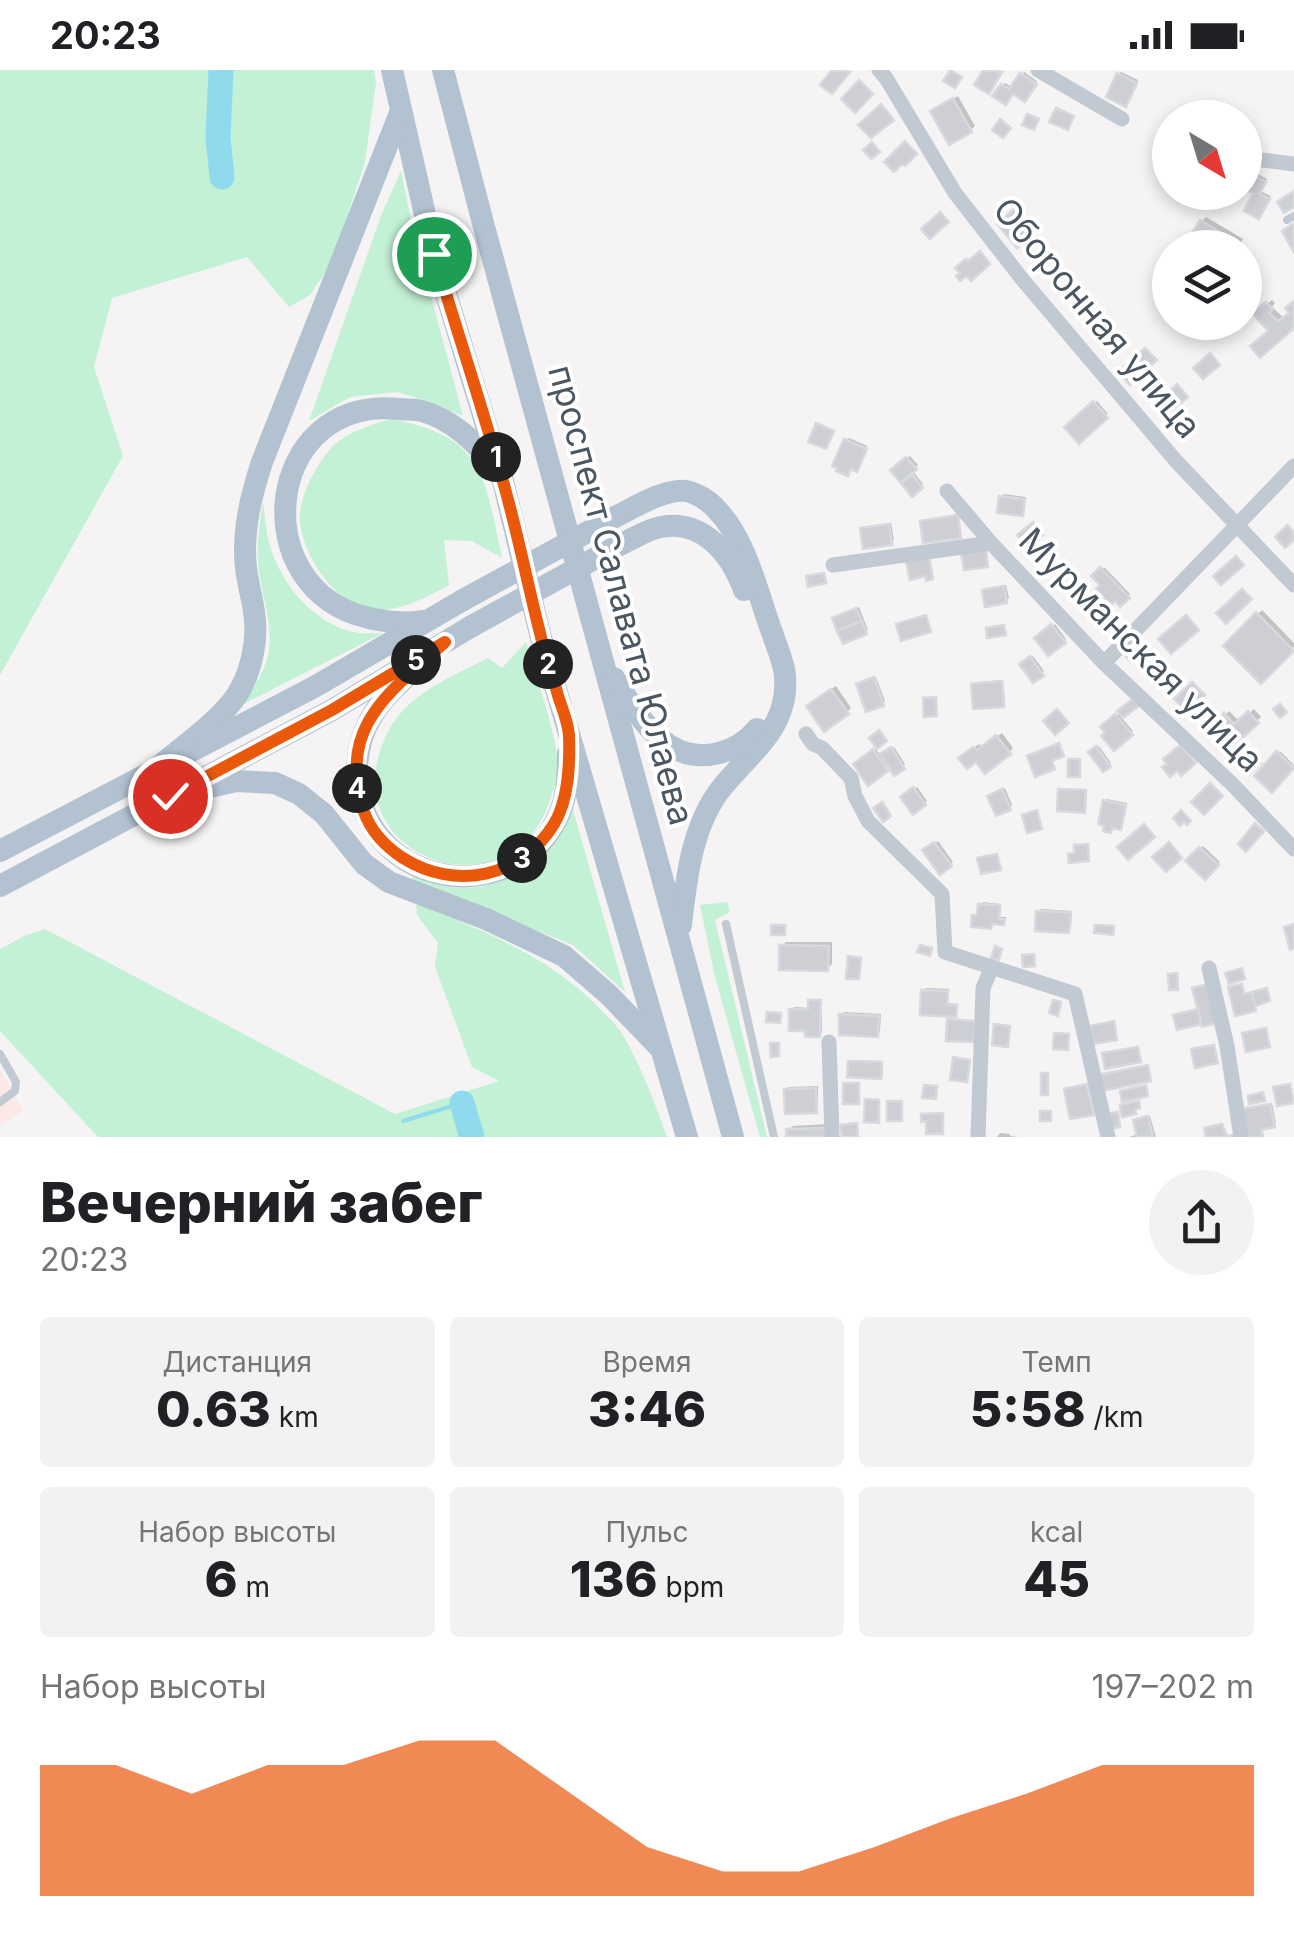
<!DOCTYPE html>
<html lang="ru">
<head>
<meta charset="utf-8">
<style>
	body { margin:0; font-family:Inter,sans-serif; background:#f2f2f2; color:#202124; height:100vh; display:flex; flex-direction:column; font-size:38px; white-space:nowrap }
	* { box-sizing:border-box; margin:0 }
	p { font-size:32px; color:#757577 }
	.icon { flex:none; width:55px; height:55px; fill:none; stroke:currentColor; stroke-width:2; stroke-linecap:round; stroke-linejoin:round }
	.map { position:relative; height:1067px; overflow:hidden }
	.side { display:flex; flex-direction:column; background:#fff; flex:1 }
	.side>* { flex:none }
	.needle { width:65px; rotate:142deg }
	.controls { position:absolute; left:1152px; top:30px; display:grid; gap:20px }
	.controls a { display:grid; place-items:center; width:110px; height:110px; border-radius:50%; background:#fff; box-shadow:0 5px 15px #0003; font-size:50px }
	.pin { position:absolute; display:grid; place-items:center; width:85px; height:85px; color:#fff; margin:-42px; border:5px solid #fff; border-radius:50%; box-shadow:0 2px 10px #0007 }
	.km { position:absolute; width:50px; height:50px; margin:-25px; border-radius:50%; background:#222; color:#fff; font-size:28px; line-height:50px; text-align:center }
	.round { display:grid; place-items:center; flex:none; width:105px; height:105px; border-radius:52px; background:#f2f2f2 }
	.summary { display:flex; align-items:center; justify-content:space-between; height:170px; padding:0 40px }
	h1 { font-size:55px; font-weight:800; line-height:75px }
	.metrics { display:grid; grid-template-columns:repeat(3,1fr); gap:15px; height:170px; padding:10px 40px }
	.metrics div { display:grid; align-content:center; border-radius:10px; background:#f2f2f2; text-align:center }
	.metrics b { font-size:50px; font-weight:800 }
	.metrics small { font-size:28px; font-weight:400 }
	.metrics p { font-size:28px }
	.chart { height:280px; padding:20px 40px }
	.chart p { display:flex; justify-content:space-between }
	.chart svg { width:100%; height:180px; margin-top:10px; fill:#ea580c; opacity:.7 }
	.status { display:flex; justify-content:space-between; align-items:center; height:70px; padding:0 50px; background:#fff; direction:ltr }
	.status svg { height:28px; fill:currentColor }
	.map>svg:first-child { display:block }
	.medical { fill:#fce8e6 }
	.green { fill:#c3f1d5 }
	.shadow { fill:#0003 }
	.lines { fill:none; stroke-linecap:round; stroke-linejoin:round }
	.stream { stroke:#90daee; stroke-width:4 }
	.river { stroke:#90daee; stroke-width:25 }
	.building { fill:#cdcfd5; stroke:#d7d9de; stroke-width:2.5 }
	.lane { stroke:#c1cad2; stroke-width:8 }
	.street { stroke:#c1cad2; stroke-width:15 }
	.primary { stroke:#b3c2d1; stroke-width:22 }
	.primary-bridge { stroke:#b3c2d1; stroke-width:22 }
	.route-casing { stroke:#fff; stroke-width:20 }
	.route { stroke:#ea580c; stroke-width:12 }
	.labels { text-anchor:middle; stroke-width:8; stroke-linejoin:round; paint-order:stroke }
	.street-label { font-size:35px; fill:#4a5661; stroke:#fff }
</style>
</head>
<body>
<div class="status"><b>20:23</b><svg viewBox="0 0 49 12"><path d="M0 12V9h3v3zM5 12V6h3v6zM10 12V3h3v9zM15 12V0h3v12zM26 1h20v11H26zM47 4h2v5h-2z"/></svg></div>
<div class="map">
<svg width="1294" height="1067" viewBox="0 0 1294 1067">
	<rect width="100%" height="100%" fill="#f5f3f3"/>
	<polygon class="medical" points="0,1000 23,1041 0,1055"/>
	<g class="green">
		<polygon points="0,0 374,0 376,13 365,92 332,192 310,225 289,237 247,187 112,228 94,297 123,386 0,605"/>
		<polygon points="401,101 412,155 463,346 433,333 397,322 350,327 309,351 382,143"/>
		<path d="M390,349C485,366 484,405 502,488L472,471L444,470L449,515C428,526 407,538 384,540C341,544 304,490 300,452C297,429 318,391 334,375C350,361 371,355 390,349Z"/>
		<path d="M263,432C265,447 266,464 271,479C283,517 317,557 359,563C366,564 375,563 383,563L242,635C253,618 267,600 269,579C272,553 263,527 259,502C256,477 259,455 263,432Z"/>
		<path d="M526,572C535,605 561,674 558,705C557,712 553,720 551,727C516,843 356,796 377,693C381,676 387,659 399,645C422,618 457,604 488,588L502,598Z"/>
		<path d="M573,740L625,922L573,875L412,811L413,803C425,808 439,816 451,817C513,824 543,786 573,740Z"/>
		<path d="M416,832C481,861 550,886 600,939C607,946 615,953 621,962C641,995 654,1031 667,1067H98L0,961V879L26,865L45,859L395,1044L499,1011L472,997L435,897L438,873L417,845Z"/>
		<polygon points="727,832 730,842 715,850 767,1067 760,1067 715,907 700,835"/>
	</g>
	<g class="shadow">
		<polygon points="1024,2 1037,11 1024,29 1002,15 1005,13 1013,18"/>
		<polygon points="1121,2 1138,10 1128,31 1119,4"/>
		<polygon points="958,26 975,56 971,60 937,38"/>
		<polygon points="1254,102 1267,109 1260,121 1271,126 1261,144 1251,104"/>
		<polygon points="1019,138 1024,144 1018,150 1025,158 1032,152 1036,157 1017,174 1000,154"/>
		<polygon points="1206,147 1243,169 1238,178 1202,151"/>
		<polygon points="1272,230 1275,233 1272,237 1284,248 1291,242 1294,233 1294,255 1271,260 1260,239"/>
		<polygon points="1097,331 1108,344 1079,370 1067,357"/>
		<polygon points="849,368 867,376 859,397 846,370"/>
		<polygon points="910,386 918,395 912,400 923,414 912,423 894,400"/>
		<polygon points="1004,424 1026,427 1024,441 1022,443 1001,427"/>
		<polygon points="891,453 894,470 891,472 863,459 865,457"/>
		<polygon points="1104,497 1130,524 1120,533 1095,506"/>
		<polygon points="1006,515 1009,528 1006,530 984,521"/>
		<polygon points="859,537 868,560 866,562 837,546"/>
		<polygon points="1262,540 1294,573 1294,577 1261,610 1226,576"/>
		<polygon points="1055,554 1066,569 1049,583 1037,568"/>
		<polygon points="1033,586 1044,601 1034,610 1023,594"/>
		<polygon points="876,607 885,631 883,633 861,612"/>
		<polygon points="1003,610 1005,632 1002,634 974,615 976,612"/>
		<polygon points="836,616 851,638 847,642 813,632"/>
		<polygon points="1138,633 1121,647 1133,661 1114,678 1103,657 1121,642"/>
		<polygon points="1254,639 1261,647 1227,678 1210,659 1229,641 1240,652"/>
		<polygon points="1002,663 1013,678 1009,683 976,688 966,684 979,674 983,677"/>
		<polygon points="1248,675 1262,689 1249,701 1235,687"/>
		<polygon points="1099,676 1111,693 1103,699 1091,682"/>
		<polygon points="894,677 905,694 903,697 890,696 887,699 856,694 876,679 881,686"/>
		<polygon points="1280,681 1294,695 1272,719 1257,706"/>
		<polygon points="917,717 927,731 913,741 903,727"/>
		<polygon points="1005,718 1012,735 1010,738 992,724"/>
		<polygon points="1107,729 1127,733 1122,755 1120,757 1114,756 1110,760 1105,731"/>
		<polygon points="938,771 953,792 941,801 926,780"/>
		<polygon points="1203,776 1220,792 1205,806 1189,791"/>
		<polygon points="983,832 1001,834 1000,847 1006,847 1006,850 990,856 974,846 980,844"/>
		<polygon points="1041,839 1072,841 1071,858 1068,861 1039,842"/>
		<polygon points="786,872 832,872 832,894 827,898 782,876"/>
		<polygon points="926,918 949,919 948,933 958,934 957,942 955,944 924,921"/>
		<polygon points="813,929 822,929 822,962 819,965 792,940 794,937 811,938"/>
		<polygon points="844,942 881,944 880,962 877,964 842,945"/>
		<polygon points="853,990 883,991 883,1004 880,1006 850,992"/>
		<polygon points="818,1016 818,1038 816,1041 787,1020 789,1017"/>
		<polygon points="1272,1033 1276,1053 1262,1057 1264,1067 1251,1067 1245,1040"/>
		<polygon points="1150,1046 1156,1067 1129,1067 1139,1064 1138,1049"/>
		<polygon points="829,1054 829,1067 788,1060 793,1056"/>
		<polygon points="1000,1063 1010,1064 1010,1066 1019,1067 997,1067"/>
	</g>
	<g class="lines">
		<polyline class="stream" points="403,1051 462,1033"/>
		<g class="river">
			<polyline points="221,0 218,68 222,107"/>
			<polyline points="462,1033 472,1067"/>
		</g>
	</g>
	<g class="building">
		<polygon points="832,0 850,2 832,24 820,15"/>
		<polygon points="950,0 962,7 955,18 943,11"/>
		<polygon points="983,0 1002,2 989,24 974,15"/>
		<polygon points="1020,3 1037,14 1025,32 1013,24 1006,35 992,26 1001,14 1009,19"/>
		<polygon points="1117,3 1137,13 1126,37 1106,27"/>
		<polygon points="859,10 873,24 855,43 841,29"/>
		<polygon points="953,28 972,62 949,75 930,41"/>
		<polygon points="881,34 894,50 871,68 858,55"/>
		<polygon points="1056,38 1074,46 1068,60 1049,52"/>
		<polygon points="1027,44 1039,49 1034,60 1022,55"/>
		<polygon points="1000,49 1011,58 1003,68 992,60"/>
		<polygon points="905,71 917,84 905,96 902,94 894,102 884,92"/>
		<polygon points="872,72 880,82 871,89 863,80"/>
		<polygon points="1249,103 1266,112 1260,124 1270,129 1259,149 1244,141 1253,123 1246,120 1249,115 1245,111"/>
		<polygon points="1294,121 1294,137 1284,143 1277,132"/>
		<polygon points="1015,138 1024,148 1018,154 1022,158 1028,153 1036,161 1017,178 997,154"/>
		<polygon points="940,142 949,152 930,169 921,159"/>
		<polygon points="1200,150 1240,174 1238,178 1202,178 1188,169"/>
		<polygon points="1294,153 1294,183 1282,161"/>
		<polygon points="980,181 990,194 971,211 966,206 960,211 956,206 960,203 955,198 966,189 968,191"/>
		<polygon points="1294,231 1294,258 1260,288 1250,276 1268,261 1252,243 1266,232 1273,239 1269,243 1278,251 1289,243 1285,238"/>
		<polygon points="1145,278 1157,290 1130,315 1118,302"/>
		<polygon points="1210,283 1220,295 1203,309 1193,298"/>
		<polygon points="1177,314 1188,327 1166,346 1155,334"/>
		<polygon points="1093,331 1108,348 1079,374 1064,357"/>
		<polygon points="816,353 834,361 826,379 808,372"/>
		<polygon points="844,369 867,379 857,402 851,399 848,406 836,401 837,398 832,396"/>
		<polygon points="906,387 917,399 901,413 890,400"/>
		<polygon points="912,404 923,418 912,427 901,413"/>
		<polygon points="999,426 1025,429 1023,446 997,443"/>
		<polygon points="958,445 961,468 923,473 920,451"/>
		<polygon points="1033,452 1043,465 1028,478 1017,465"/>
		<polygon points="889,454 892,475 863,479 860,458"/>
		<polygon points="1287,455 1294,462 1294,470 1285,478 1275,467"/>
		<polygon points="986,479 988,497 964,500 961,482"/>
		<polygon points="1236,486 1244,495 1221,515 1213,506"/>
		<polygon points="929,487 933,509 926,511 926,506 910,510 906,491"/>
		<polygon points="1100,497 1130,528 1120,537 1115,531 1111,535 1096,519 1100,515 1091,506"/>
		<polygon points="824,503 826,513 808,517 806,506"/>
		<polygon points="1004,516 1007,533 985,537 982,520"/>
		<polygon points="1242,519 1252,529 1226,554 1216,543"/>
		<polygon points="856,538 862,551 837,561 832,548"/>
		<polygon points="1256,542 1294,581 1261,614 1223,576"/>
		<polygon points="926,545 931,562 901,571 896,554"/>
		<polygon points="1186,545 1199,560 1171,584 1158,569"/>
		<polygon points="862,551 867,564 843,574 837,561"/>
		<polygon points="1051,554 1066,573 1048,586 1034,568"/>
		<polygon points="1004,555 1006,565 987,568 986,558"/>
		<polygon points="1135,577 1140,584 1131,592 1125,585"/>
		<polygon points="1030,586 1044,606 1033,613 1019,594"/>
		<polygon points="874,607 884,636 866,642 856,614"/>
		<polygon points="1002,611 1004,637 973,639 971,614"/>
		<polygon points="1192,612 1205,625 1187,642 1174,629"/>
		<polygon points="831,619 849,644 824,662 806,636"/>
		<polygon points="936,627 937,646 924,647 923,628"/>
		<polygon points="1134,628 1140,635 1123,648 1117,641"/>
		<polygon points="1280,634 1287,642 1280,648 1273,639"/>
		<polygon points="1057,639 1069,653 1055,665 1043,651"/>
		<polygon points="1248,641 1259,653 1227,682 1206,659 1224,643 1234,654"/>
		<polygon points="1115,644 1133,665 1114,681 1101,666 1105,663 1100,657"/>
		<polygon points="879,660 887,671 877,679 869,668"/>
		<polygon points="996,665 1011,684 985,704 976,692 967,699 958,688 973,677 977,680"/>
		<polygon points="1059,673 1064,686 1052,691 1055,699 1035,707 1027,686"/>
		<polygon points="1180,675 1196,693 1181,706 1177,701 1170,707 1162,697 1167,694 1163,689"/>
		<polygon points="1244,675 1261,693 1249,705 1232,687"/>
		<polygon points="1096,676 1111,697 1103,702 1088,682"/>
		<polygon points="891,677 905,699 894,706 880,684"/>
		<polygon points="873,679 888,701 868,716 853,694"/>
		<polygon points="1276,681 1294,698 1272,723 1254,706"/>
		<rect x="1068" y="689" width="12" height="18"/>
		<polygon points="1210,713 1223,726 1204,745 1191,732"/>
		<polygon points="913,717 926,735 913,745 900,727"/>
		<polygon points="1002,719 1011,740 996,746 987,726"/>
		<polygon points="1058,719 1086,720 1085,743 1057,741"/>
		<polygon points="1103,730 1126,735 1121,760 1112,758 1111,763 1103,761 1104,756 1098,754"/>
		<polygon points="882,732 891,746 883,752 873,738"/>
		<polygon points="1037,740 1042,759 1027,763 1022,745"/>
		<polygon points="1181,740 1191,751 1187,755 1184,752 1180,756 1173,748"/>
		<polygon points="1255,753 1264,761 1246,782 1238,774"/>
		<polygon points="1144,754 1155,767 1128,790 1117,777"/>
		<polygon points="934,772 952,796 940,805 922,780"/>
		<polygon points="1169,772 1182,788 1166,802 1152,787"/>
		<polygon points="1088,774 1089,791 1069,793 1068,784 1074,783 1074,775"/>
		<polygon points="1199,777 1219,795 1205,810 1185,791"/>
		<polygon points="997,784 1001,800 981,804 977,788"/>
		<polygon points="978,834 1000,835 999,849 1005,849 1004,855 992,854 991,859 971,857 972,845 977,845"/>
		<polygon points="1036,841 1071,842 1069,863 1035,861"/>
		<polygon points="1294,854 1294,878 1290,880 1284,857"/>
		<rect x="771" y="855" width="14" height="10"/>
		<polygon points="1095,855 1114,856 1113,865 1094,863"/>
		<polygon points="779,875 829,876 828,901 779,900"/>
		<polygon points="920,875 932,878 930,886 917,882"/>
		<polygon points="995,876 1002,879 999,890 991,888"/>
		<polygon points="1034,884 1035,896 1023,897 1022,885"/>
		<polygon points="848,886 861,888 859,909 846,909"/>
		<polygon points="1242,898 1245,909 1229,914 1225,903"/>
		<polygon points="1177,903 1178,920 1169,920 1168,904"/>
		<polygon points="1208,914 1217,953 1202,957 1192,918"/>
		<polygon points="1242,914 1244,924 1252,922 1256,941 1235,946 1228,917"/>
		<polygon points="1267,918 1270,931 1255,936 1252,922"/>
		<polygon points="921,920 948,921 947,935 957,935 956,947 920,945"/>
		<polygon points="808,930 821,930 820,967 805,967 805,961 789,961 789,939 808,939"/>
		<polygon points="1053,930 1061,932 1058,946 1049,943"/>
		<polygon points="1198,939 1201,954 1177,960 1173,945"/>
		<polygon points="767,942 781,943 780,953 766,952"/>
		<polygon points="839,944 879,946 878,967 839,965"/>
		<polygon points="947,949 975,951 974,972 946,971"/>
		<polygon points="1114,951 1117,970 1093,974 1090,956"/>
		<polygon points="994,954 1010,956 1008,977 992,975"/>
		<polygon points="1266,958 1270,977 1246,982 1242,963"/>
		<polygon points="1054,963 1069,964 1068,980 1053,979"/>
		<polygon points="770,973 779,973 779,986 771,987"/>
		<polygon points="1214,975 1218,993 1195,998 1191,979"/>
		<polygon points="1138,977 1141,992 1105,999 1102,983"/>
		<polygon points="953,987 970,990 967,1012 950,1010"/>
		<polygon points="848,991 882,992 881,1009 847,1007"/>
		<polygon points="1148,995 1151,1011 1102,1021 1098,1005"/>
		<rect x="1041" y="1003" width="7" height="22"/>
		<rect x="843" y="1013" width="16" height="21"/>
		<polygon points="1087,1014 1094,1045 1070,1049 1064,1019"/>
		<polygon points="1290,1014 1294,1033 1277,1036 1273,1017"/>
		<polygon points="924,1015 937,1016 936,1029 922,1028"/>
		<polygon points="1146,1015 1148,1026 1122,1032 1120,1021"/>
		<polygon points="816,1018 817,1043 785,1044 784,1019"/>
		<polygon points="1263,1022 1265,1031 1249,1034 1248,1026"/>
		<polygon points="865,1029 879,1030 879,1053 864,1052"/>
		<rect x="887" y="1031" width="15" height="20"/>
		<polygon points="1139,1031 1140,1038 1135,1039 1136,1044 1122,1047 1120,1035"/>
		<polygon points="1270,1034 1275,1057 1261,1060 1262,1067 1248,1067 1242,1039"/>
		<rect x="1040" y="1041" width="11" height="10"/>
		<polygon points="1118,1042 1120,1057 1110,1059 1107,1044"/>
		<polygon points="943,1043 943,1064 926,1064 926,1051 921,1052 921,1044"/>
		<polygon points="1148,1046 1153,1067 1137,1067 1133,1050"/>
		<polygon points="857,1053 858,1067 842,1067 840,1055"/>
		<polygon points="1222,1054 1227,1066 1234,1065 1234,1067 1206,1067 1204,1058"/>
		<polygon points="825,1058 826,1067 786,1067 786,1059"/>
	</g>
	<g class="lines">
		<g class="lane">
			<polyline points="1287,150 1294,146"/>
			<polyline points="726,854 774,1067"/>
			<polyline points="0,984 16,1012 15,1021 0,1032"/>
		</g>
		<g class="street">
			<polyline points="879,0 886,8 955,123 1022,209 1176,391 1294,515"/>
			<polyline points="1038,0 1122,49"/>
			<polyline points="1245,88 1294,94"/>
			<polyline points="947,421 991,473 1104,593 1233,715 1294,779"/>
			<polyline points="833,495 991,473"/>
			<polyline points="1104,593 1294,396"/>
			<polyline points="806,664 813,674 822,678 851,708 855,726 868,751 942,824 945,882 1075,924 1108,1067"/>
			<polyline points="1209,898 1227,976 1241,1067"/>
			<polyline points="829,972 832,1067"/>
			<polyline points="978,1067 983,918 992,897"/>
		</g>
		<g class="primary">
			<polyline points="392,0 434,184 503,411 541,568 687,1067"/>
			<polyline points="443,0 483,153 733,1067"/>
			<path d="M615,447C635,437 663,419 686,421C697,423 711,432 718,441C744,468 756,516 768,551C773,566 779,580 783,595C786,605 786,622 783,633C775,670 738,694 717,724C691,762 686,811 681,855"/>
			<path d="M623,473C635,468 648,459 661,457C703,449 731,484 744,520"/>
			<path d="M422,551C404,554 386,552 369,548C243,520 264,325 399,339C407,340 415,339 422,341C451,349 478,373 494,397"/>
			<path d="M405,608C376,634 358,660 357,699C356,812 505,846 556,751C567,731 568,707 568,684"/>
			<path d="M614,608C638,645 666,697 719,683C735,679 747,671 757,659"/>
			<path d="M157,698C182,677 227,646 241,618C251,599 257,573 255,551C254,533 248,516 246,498C242,461 251,426 262,392L400,43"/>
			<polyline points="171,726 236,711 275,713 299,724 324,744 364,794 389,812 486,849 564,886 609,925 659,977"/>
			<polyline points="0,781 316,616 463,530"/>
			<polyline points="0,816 332,640 472,556"/>
		</g>
		<g class="primary-bridge">
			<polyline points="463,530 615,447"/>
			<polyline points="472,556 623,473"/>
		</g>
	</g>
	<g class="lines">
		<defs>
			<path id="route" d="M170,726L332,640L445,572C389,623 336,657 364,742C371,761 386,777 403,788C455,821 521,808 554,754C569,729 570,694 569,665C568,653 563,640 559,629C553,607 545,585 540,563C527,512 517,459 502,408C481,333 456,258 434,184"/>
		</defs>
		<use href="#route" class="route-casing"/>
		<use href="#route" class="route"/>
	</g>
	<g class="labels">
		<g class="street-label">
			<text transform="translate(1097 248) rotate(50)" y="12">Оборонная улица</text>
			<text transform="translate(621 525) rotate(75)" y="12">проспект Салавата Юлаева</text>
			<text transform="translate(1141 580) rotate(45)" y="12">Мурманская улица</text>
		</g>
	</g>
</svg>
<div class="controls">
<a><svg class="needle" viewBox="-14 -14 28 28"><path d="M0-13l5 13h-10z" fill="#e53935"/><path d="M0 13l5-13h-10z" fill="#757577"/></svg></a>
<a><svg class="icon" aria-label="layers" viewBox="0 0 24 24"><path d="M12 4l9 5-9 5-9-5zM3 14l9 5 9-5"/></svg></a>
</div>
<div class="pin" style="left:434px;top:184px;background:#1e9e55"><svg class="icon" aria-label="arrive" viewBox="0 0 24 24"><path d="M6 21V4h12l-3 4 3 4H6"/></svg></div>
<div class="pin" style="left:170px;top:726px;background:#d93025"><svg class="icon" aria-label="check" viewBox="0 0 24 24"><path d="M5 12l5 5 9-10"/></svg></div>
<b class="km" style="left:496px;top:387px">1</b>
<b class="km" style="left:548px;top:594px">2</b>
<b class="km" style="left:522px;top:788px">3</b>
<b class="km" style="left:357px;top:718px">4</b>
<b class="km" style="left:416px;top:590px">5</b>
</div>
<section class="side">
<div class="summary"><div><h1>Вечерний забег</h1><p>20:23</p></div><a class="round"><svg class="icon" aria-label="share" viewBox="0 0 24 24"><path d="M12 15V3M7 8l5-5 5 5M5 13v7h14v-7"/></svg></a></div>
<div class="metrics">
<div><p>Дистанция</p><b>0.63<small> km</small></b></div>
<div><p>Время</p><b>3:46</b></div>
<div><p>Темп</p><b>5:58<small> /km</small></b></div>
</div>
<div class="metrics">
<div><p>Набор высоты</p><b>6<small> m</small></b></div>
<div><p>Пульс</p><b>136<small> bpm</small></b></div>
<div><p>kcal</p><b>45</b></div>
</div>
<div class="chart"><p><span>Набор высоты</span>197–202 m</p>
<svg viewBox="0 0 160 44" preserveAspectRatio="none"><path d="M0 44V12L10 12L20 19L30 12L40 12L50 6L60 6L70 19L80 32L90 38L100 38L110 32L120 25L130 19L140 12L150 12L160 12V44z"/></svg>
</div>
</section>
</body>
</html>
